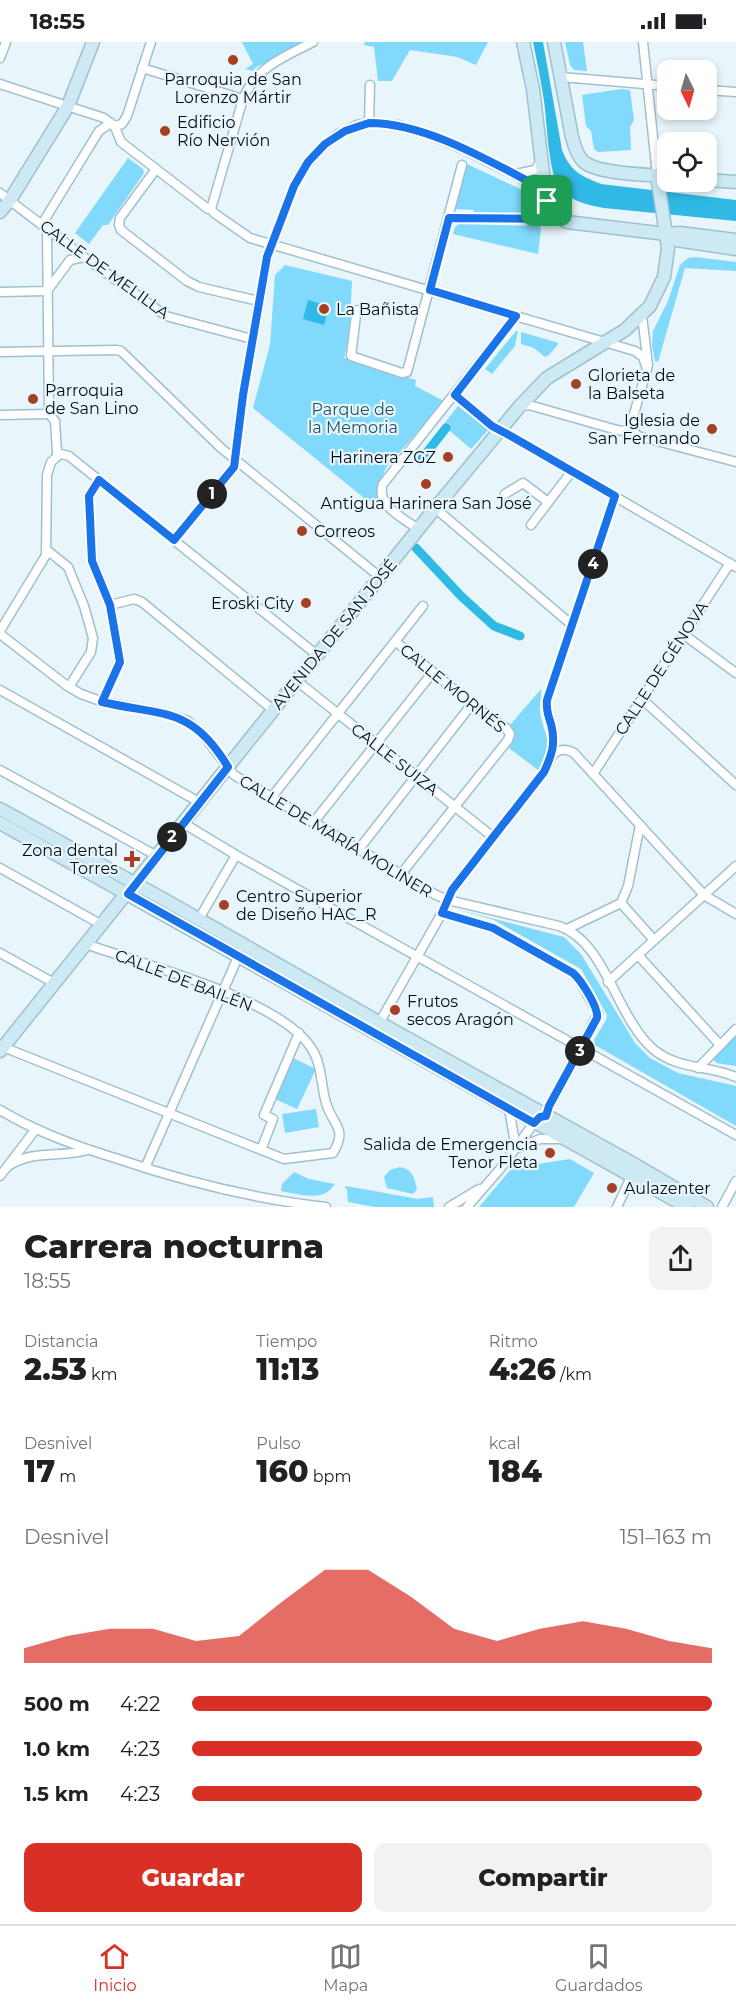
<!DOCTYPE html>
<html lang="es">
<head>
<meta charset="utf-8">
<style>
	body { margin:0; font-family:Montserrat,sans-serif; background:#f2f2f2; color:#202124; height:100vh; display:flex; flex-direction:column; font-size:22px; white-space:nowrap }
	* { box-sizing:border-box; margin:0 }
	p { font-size:20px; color:#757577 }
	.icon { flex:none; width:33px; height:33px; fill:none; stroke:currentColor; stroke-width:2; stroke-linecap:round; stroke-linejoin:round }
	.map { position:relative; height:1165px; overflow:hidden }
	.details { display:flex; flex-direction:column; background:#fff; flex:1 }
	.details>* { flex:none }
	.needle { width:39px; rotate:175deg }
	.fabs { position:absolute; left:657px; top:18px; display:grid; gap:12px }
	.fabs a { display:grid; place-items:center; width:60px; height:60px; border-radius:12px; background:#fff; box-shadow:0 3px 9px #0003; font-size:30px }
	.pin { position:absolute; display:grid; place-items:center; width:51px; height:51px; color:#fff; margin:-26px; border-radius:12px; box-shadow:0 3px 9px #0006 }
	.km { position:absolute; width:30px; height:30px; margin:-15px; border-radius:50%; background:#222; color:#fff; font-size:16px; line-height:30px; text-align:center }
	.round { display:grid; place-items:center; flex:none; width:63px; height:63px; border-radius:12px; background:#f2f2f2 }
	.head { display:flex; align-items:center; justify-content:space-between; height:102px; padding:0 24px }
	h1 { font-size:33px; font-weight:800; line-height:45px }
	.figures { display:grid; grid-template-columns:repeat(3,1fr); gap:9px; height:102px; padding:6px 24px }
	.figures div { display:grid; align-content:center }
	.figures b { font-size:30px; font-weight:800 }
	.figures small { font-size:16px; font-weight:400 }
	.figures p { font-size:16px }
	.chart { height:168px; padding:12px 24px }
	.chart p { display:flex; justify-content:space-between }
	.chart svg { width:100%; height:108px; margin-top:6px; fill:#d93025; opacity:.7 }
	.primary-button { display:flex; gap:12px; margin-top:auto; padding:12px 24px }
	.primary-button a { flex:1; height:69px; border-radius:12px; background:#d93025; color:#fff; font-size:24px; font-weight:800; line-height:69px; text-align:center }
	.primary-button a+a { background:#f2f2f2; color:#202124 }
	ul { padding:0 24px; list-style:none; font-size:20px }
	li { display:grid; grid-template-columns:96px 72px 1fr; align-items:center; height:45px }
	li i { height:15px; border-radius:8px; background:#d93025 }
	.status { display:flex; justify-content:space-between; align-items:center; height:42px; padding:0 30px; background:#fff; direction:ltr }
	.status svg { height:16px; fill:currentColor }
	.tabs { display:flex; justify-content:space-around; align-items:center; height:84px; border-top:2px solid #e0e0e0; background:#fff; font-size:16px; color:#757577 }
	.tabs a { display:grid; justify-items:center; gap:3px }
	.tabs .selected { color:#d93025 }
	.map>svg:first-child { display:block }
	.green { fill:#81d9fb }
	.water { fill:#30b9e5 }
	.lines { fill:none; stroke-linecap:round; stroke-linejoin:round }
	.canal { stroke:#30b9e5; stroke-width:9 }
	.street-casing { stroke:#9fc0ce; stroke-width:11 }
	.secondary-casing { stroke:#9fc0ce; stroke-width:15 }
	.street { stroke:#fff; stroke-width:8 }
	.secondary { stroke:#cce9f4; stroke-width:12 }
	.route-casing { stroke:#fff; stroke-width:12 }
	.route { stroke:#1a73e8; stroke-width:8 }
	.poi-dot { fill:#a73f22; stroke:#e8f6fc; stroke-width:2 }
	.labels { text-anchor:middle; stroke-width:4.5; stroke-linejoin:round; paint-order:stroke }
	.poi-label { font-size:16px; fill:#040f14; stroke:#e8f6fc; text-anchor:start }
	.street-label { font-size:16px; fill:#040f14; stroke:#e8f6fc }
	.park-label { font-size:16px; fill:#1e5366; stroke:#e8f6fc }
</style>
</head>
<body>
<div class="status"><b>18:55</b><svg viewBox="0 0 49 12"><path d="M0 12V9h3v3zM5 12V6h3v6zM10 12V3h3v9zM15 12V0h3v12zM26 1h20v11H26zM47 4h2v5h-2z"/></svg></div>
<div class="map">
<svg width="736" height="1165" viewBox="0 0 736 1165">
	<rect width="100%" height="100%" fill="#e8f6fc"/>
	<g class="green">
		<polygon points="242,0 303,0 255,26 253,29 245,27 253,22"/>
		<polygon points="365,0 488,0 476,23 457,15 410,8 392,39 378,39 374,5 364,3"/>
		<polygon points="565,0 583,0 587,29 574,28 570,23"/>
		<polygon points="621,47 630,48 634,78 630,85 631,108 598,110 594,107 591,89 586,84 582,53"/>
		<polygon points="128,116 143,127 144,131 108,183 103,183 89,202 75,191"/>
		<path d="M467,122L537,155L542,158C541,166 534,170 526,171L473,172L474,168L455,167Z"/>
		<polygon points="459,182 540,184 541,188 538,212 453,192 455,185"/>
		<polygon points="695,215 736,220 736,229 685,226 658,320 655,319 652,304 653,289 668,259 680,223 688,216"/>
		<polygon points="285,223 352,239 349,297 344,316 416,338 415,344 444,359 386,426 378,445 379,458 374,464 253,366 270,303 275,233"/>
		<polygon points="516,289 518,289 515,304 492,332 485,327"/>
		<polygon points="521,290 559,301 549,313 545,315 534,306 521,302"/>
		<polygon points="458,364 488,388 471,407 443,383"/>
		<path d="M541,647C542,653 539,662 540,670C544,696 557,703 538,728L509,706C515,699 518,691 510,683Z"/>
		<polygon points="456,867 564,895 581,912 635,1001 650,1016 678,1031 736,1044 736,1084 595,1003 594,998 606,978 607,973 581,927 494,878"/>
		<polygon points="736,991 736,1024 716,1021 713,1016"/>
		<polygon points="293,1016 316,1027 297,1067 275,1057"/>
		<polygon points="316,1067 319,1085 285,1091 282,1072"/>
		<polygon points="570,1117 594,1131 574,1165 479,1165 517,1120 525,1124"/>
		<path d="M400,1125C413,1128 414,1135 417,1147L413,1152L387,1146L384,1135L390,1128Z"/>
		<path d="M294,1130L309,1137L335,1142C323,1161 300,1152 281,1149L282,1142Z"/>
		<polygon points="346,1144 418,1157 433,1155 434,1165 375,1165 348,1160 347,1147 345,1146"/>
	</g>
	<g class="water">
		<path d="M533,0H543L562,108C570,129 581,134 601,142L736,158V179L604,166C587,163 570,159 559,145C548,129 547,79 544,59C541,39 537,20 533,0Z"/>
		<polygon points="308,258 329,264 324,283 303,277"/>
	</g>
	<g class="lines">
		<g class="canal">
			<polyline points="420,419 446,386"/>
			<polyline points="416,506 461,554 494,584 520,594"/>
		</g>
		<defs>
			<g id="street">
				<polyline points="643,0 657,133"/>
				<polyline points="0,16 6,0"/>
				<polyline points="142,26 243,57"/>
				<polyline points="561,35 668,44"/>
				<polyline points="0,42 104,76 115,85 121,100 208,167 211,167 214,171 250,196 635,309 643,315 647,327"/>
				<polyline points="706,48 736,50"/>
				<polyline points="369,81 370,43"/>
				<polyline points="114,84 122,82 127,74 151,0"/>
				<polyline points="156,127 120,176 119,183 121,188 187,239 199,245 259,259"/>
				<polyline points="516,132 535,128 541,119"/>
				<polyline points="0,151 84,215 166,274 252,297"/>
				<path d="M211,167L243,57C256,25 284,15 313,0"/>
				<polyline points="449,176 560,177"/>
				<polyline points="42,182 99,89 111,81"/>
				<polyline points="47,186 49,372"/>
				<polyline points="0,250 47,249 70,218 84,215"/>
				<polyline points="358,268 356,273 351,314 402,331 407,330 462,123"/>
				<polyline points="0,310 117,308 121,309 221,406 380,535"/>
				<polyline points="455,353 492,385 509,393 736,525"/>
				<polyline points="520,364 529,363 617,388 624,389 630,386"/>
				<polyline points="49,372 55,379 57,411 69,414 317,613"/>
				<polyline points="0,373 49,372"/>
				<polyline points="630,386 648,323 642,274"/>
				<polyline points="630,386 638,394 736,420"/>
				<polyline points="99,438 89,454 92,517 110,563 120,619 102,660"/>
				<polyline points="505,452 523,441 548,460"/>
				<polyline points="435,466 572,583"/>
				<polyline points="531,483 572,429"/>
				<path d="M418,487C403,476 375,463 383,442L516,274"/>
				<polyline points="174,498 234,425 243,353 268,212 294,144 303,127 319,108 338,92 357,83 369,81 398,83 430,93 467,109 545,148"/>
				<polyline points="47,508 68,525 84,564 93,596 91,610 69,645"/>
				<polyline points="110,563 134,557 142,560 273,668"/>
				<polyline points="0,589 46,513 47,433 51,420 60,412"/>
				<path d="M0,592L66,643L81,652L103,660L163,671L188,679L204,694L234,733L436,853L448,858L559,884C606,900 616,975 653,1007C678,1028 708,1023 736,1035"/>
				<polyline points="683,592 736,631"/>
				<polyline points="396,600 472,662 506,686 510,692 508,698 401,832"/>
				<polyline points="297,639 493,795"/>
				<polyline points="0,648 199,760"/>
				<polyline points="642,657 736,743"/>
				<path d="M551,715C557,707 566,706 574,711L704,853L736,872"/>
				<polyline points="0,728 157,814"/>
				<polyline points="593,732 730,521"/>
				<polyline points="271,756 423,564"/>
				<polyline points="183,781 236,813 736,1093"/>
				<polyline points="313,781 433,630"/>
				<polyline points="359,807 472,662"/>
				<polyline points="0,826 102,883"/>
				<polyline points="621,861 654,898"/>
				<polyline points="442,871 490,885 573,931 578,936 598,971 581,1006 548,1066 546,1074 540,1075 534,1081 500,1127 467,1165"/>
				<polyline points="199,877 236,813"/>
				<polyline points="567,887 621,861 628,844 640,783"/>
				<polyline points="0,911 54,941"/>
				<polyline points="638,913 720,1003"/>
				<polyline points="608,940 736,824"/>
				<path d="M378,983L442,871L452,848L544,730C553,714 556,701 551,682C548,674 546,667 547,658L615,454"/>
				<path d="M3,1005L284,1117L333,1111C348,1086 333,1084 326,1061C321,1044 322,1023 312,1007C280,956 143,923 86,902"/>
				<polyline points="698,1026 736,987"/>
				<polyline points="509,1067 514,1095 513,1108"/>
				<path d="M0,1068C37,1090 76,1104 118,1117C186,1140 254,1157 326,1165"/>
				<polyline points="518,1106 540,1097 564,1097"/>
				<polyline points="261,1108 273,1077 264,1073 299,991"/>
				<path d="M8,1124C34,1107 60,1116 88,1108"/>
				<polyline points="145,1126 238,915"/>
				<polyline points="0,1134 35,1088"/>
				<polyline points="449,1165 479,1147"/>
				<polyline points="617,1165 633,1131"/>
				<polyline points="722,1165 736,1139"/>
			</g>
			<g id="secondary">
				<polyline points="523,0 533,47 545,148 553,172 567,180 666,192 680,191 736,198"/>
				<path d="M554,0L572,95C574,103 577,114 584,120C598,132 649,133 668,134"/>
				<polyline points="706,138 736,140"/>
				<polyline points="0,170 10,158 68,64 93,0"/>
				<polyline points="666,192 676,198 736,207"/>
				<polyline points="0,767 165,858 396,990 632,1121 707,1165"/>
				<polyline points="0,781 687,1165"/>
				<polyline points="0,1009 432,470 520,364 547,336 625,288 650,264 664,235 668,206 657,133"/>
			</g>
		</defs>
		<use href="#street" class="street-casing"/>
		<use href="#secondary" class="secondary-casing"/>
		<use href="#street" class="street"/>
		<use href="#secondary" class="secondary"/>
	</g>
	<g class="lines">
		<defs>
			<path id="route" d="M369,81C428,81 494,122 545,148L550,168L560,177L449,176L430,248L516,274L455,353L492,384L509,393L615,454L547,658C546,667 548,674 551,682C556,701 552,713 544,730L452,848L442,871L493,886L573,931C581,938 599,966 597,976L549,1064L546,1074L540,1075L534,1081L128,852L228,725C192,664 162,674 102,660L120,620L110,563L92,519L89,454L99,438L174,498L234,425L243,353L267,215L294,144L308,120L325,102L345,89Z"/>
		</defs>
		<use href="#route" class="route-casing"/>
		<use href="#route" class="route"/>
	</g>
	<g class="poi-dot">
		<circle cx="233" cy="18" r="6"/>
		<circle cx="165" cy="89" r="6"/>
		<circle cx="324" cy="267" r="6"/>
		<circle cx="576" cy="342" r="6"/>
		<circle cx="33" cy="357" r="6"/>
		<circle cx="712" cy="387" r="6"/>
		<circle cx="448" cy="415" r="6"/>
		<circle cx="426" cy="442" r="6"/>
		<circle cx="302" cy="489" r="6"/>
		<circle cx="306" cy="561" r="6"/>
		<path d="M129 808h6v6h6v6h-6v6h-6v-6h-6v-6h6z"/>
		<circle cx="224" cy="863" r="6"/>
		<circle cx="395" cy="968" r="6"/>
		<circle cx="550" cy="1111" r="6"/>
		<circle cx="612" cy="1146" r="6"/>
	</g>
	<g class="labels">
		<g class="poi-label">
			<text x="233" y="43" text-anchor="middle">Parroquia de San<tspan x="233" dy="18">Lorenzo Mártir</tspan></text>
			<text x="177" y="86">Edificio<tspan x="177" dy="18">Río Nervión</tspan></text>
			<text x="336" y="273">La Bañista</text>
			<text x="588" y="339">Glorieta de<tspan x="588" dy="18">la Balseta</tspan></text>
			<text x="45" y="354">Parroquia<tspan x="45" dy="18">de San Lino</tspan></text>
			<text x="700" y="384" text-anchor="end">Iglesia de<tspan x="700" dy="18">San Fernando</tspan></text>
			<text x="436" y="421" text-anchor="end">Harinera ZGZ</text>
			<text x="426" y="467" text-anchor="middle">Antigua Harinera San José</text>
			<text x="314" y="495">Correos</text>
			<text x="294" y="567" text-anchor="end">Eroski City</text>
			<text x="118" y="814" text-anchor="end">Zona dental<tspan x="118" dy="18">Torres</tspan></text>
			<text x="236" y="860">Centro Superior<tspan x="236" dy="18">de Diseño HAC_R</tspan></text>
			<text x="407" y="965">Frutos<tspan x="407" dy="18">secos Aragón</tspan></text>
			<text x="538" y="1108" text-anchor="end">Salida de Emergencia<tspan x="538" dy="18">Tenor Fleta</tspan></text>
			<text x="624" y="1152">Aulazenter</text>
		</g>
		<g class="street-label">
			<text transform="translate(105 227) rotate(36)" y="6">CALLE DE MELILLA</text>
			<text transform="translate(334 592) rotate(-51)" y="6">AVENIDA DE SAN JOSÉ</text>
			<text transform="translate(661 626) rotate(-57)" y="6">CALLE DE GÉNOVA</text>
			<text transform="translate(453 646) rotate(39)" y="6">CALLE MORNÉS</text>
			<text transform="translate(395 717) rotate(38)" y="6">CALLE SUIZA</text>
			<text transform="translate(336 794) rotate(31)" y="6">CALLE DE MARÍA MOLINER</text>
			<text transform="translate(184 938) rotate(21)" y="6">CALLE DE BAILÉN</text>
		</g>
		<g class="park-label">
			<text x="353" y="373">Parque de<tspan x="353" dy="18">la Memoria</tspan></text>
		</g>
	</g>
</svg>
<div class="fabs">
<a><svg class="needle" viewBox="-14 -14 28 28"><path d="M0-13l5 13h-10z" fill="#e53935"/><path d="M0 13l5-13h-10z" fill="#757577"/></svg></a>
<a><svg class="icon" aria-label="locate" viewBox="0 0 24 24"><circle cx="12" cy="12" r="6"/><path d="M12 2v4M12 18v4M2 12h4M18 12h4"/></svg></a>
</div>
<div class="pin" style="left:547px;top:159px;background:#1e9e55"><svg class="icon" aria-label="arrive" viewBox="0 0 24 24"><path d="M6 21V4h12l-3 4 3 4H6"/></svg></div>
<b class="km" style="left:212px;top:452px">1</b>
<b class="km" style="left:172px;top:795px">2</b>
<b class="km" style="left:580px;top:1009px">3</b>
<b class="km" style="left:593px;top:522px">4</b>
</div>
<section class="details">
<div class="head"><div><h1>Carrera nocturna</h1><p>18:55</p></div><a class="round"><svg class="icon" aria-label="share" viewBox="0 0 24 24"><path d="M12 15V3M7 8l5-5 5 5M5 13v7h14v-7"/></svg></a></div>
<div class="figures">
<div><p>Distancia</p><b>2.53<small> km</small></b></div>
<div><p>Tiempo</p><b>11:13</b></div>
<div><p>Ritmo</p><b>4:26<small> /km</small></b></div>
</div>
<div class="figures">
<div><p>Desnivel</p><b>17<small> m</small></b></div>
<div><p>Pulso</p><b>160<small> bpm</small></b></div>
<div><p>kcal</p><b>184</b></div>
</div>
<div class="chart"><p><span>Desnivel</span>151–163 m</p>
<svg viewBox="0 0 160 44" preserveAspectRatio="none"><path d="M0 44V38L10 33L20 30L30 30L40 35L50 33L60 19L70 6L80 6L90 17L100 30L110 35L120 30L130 27L140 30L150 35L160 38V44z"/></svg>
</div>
<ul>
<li><b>500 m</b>4:22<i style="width:100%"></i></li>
<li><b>1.0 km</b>4:23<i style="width:98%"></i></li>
<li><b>1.5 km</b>4:23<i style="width:98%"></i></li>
</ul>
<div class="primary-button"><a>Guardar</a><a>Compartir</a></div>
</section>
<nav class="tabs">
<a class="selected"><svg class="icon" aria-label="home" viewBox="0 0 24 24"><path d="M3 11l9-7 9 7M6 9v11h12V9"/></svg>Inicio</a>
<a><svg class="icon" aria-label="map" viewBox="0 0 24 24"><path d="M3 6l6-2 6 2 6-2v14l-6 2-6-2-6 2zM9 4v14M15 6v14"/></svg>Mapa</a>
<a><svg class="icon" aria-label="saved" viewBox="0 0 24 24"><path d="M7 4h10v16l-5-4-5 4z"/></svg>Guardados</a>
</nav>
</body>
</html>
